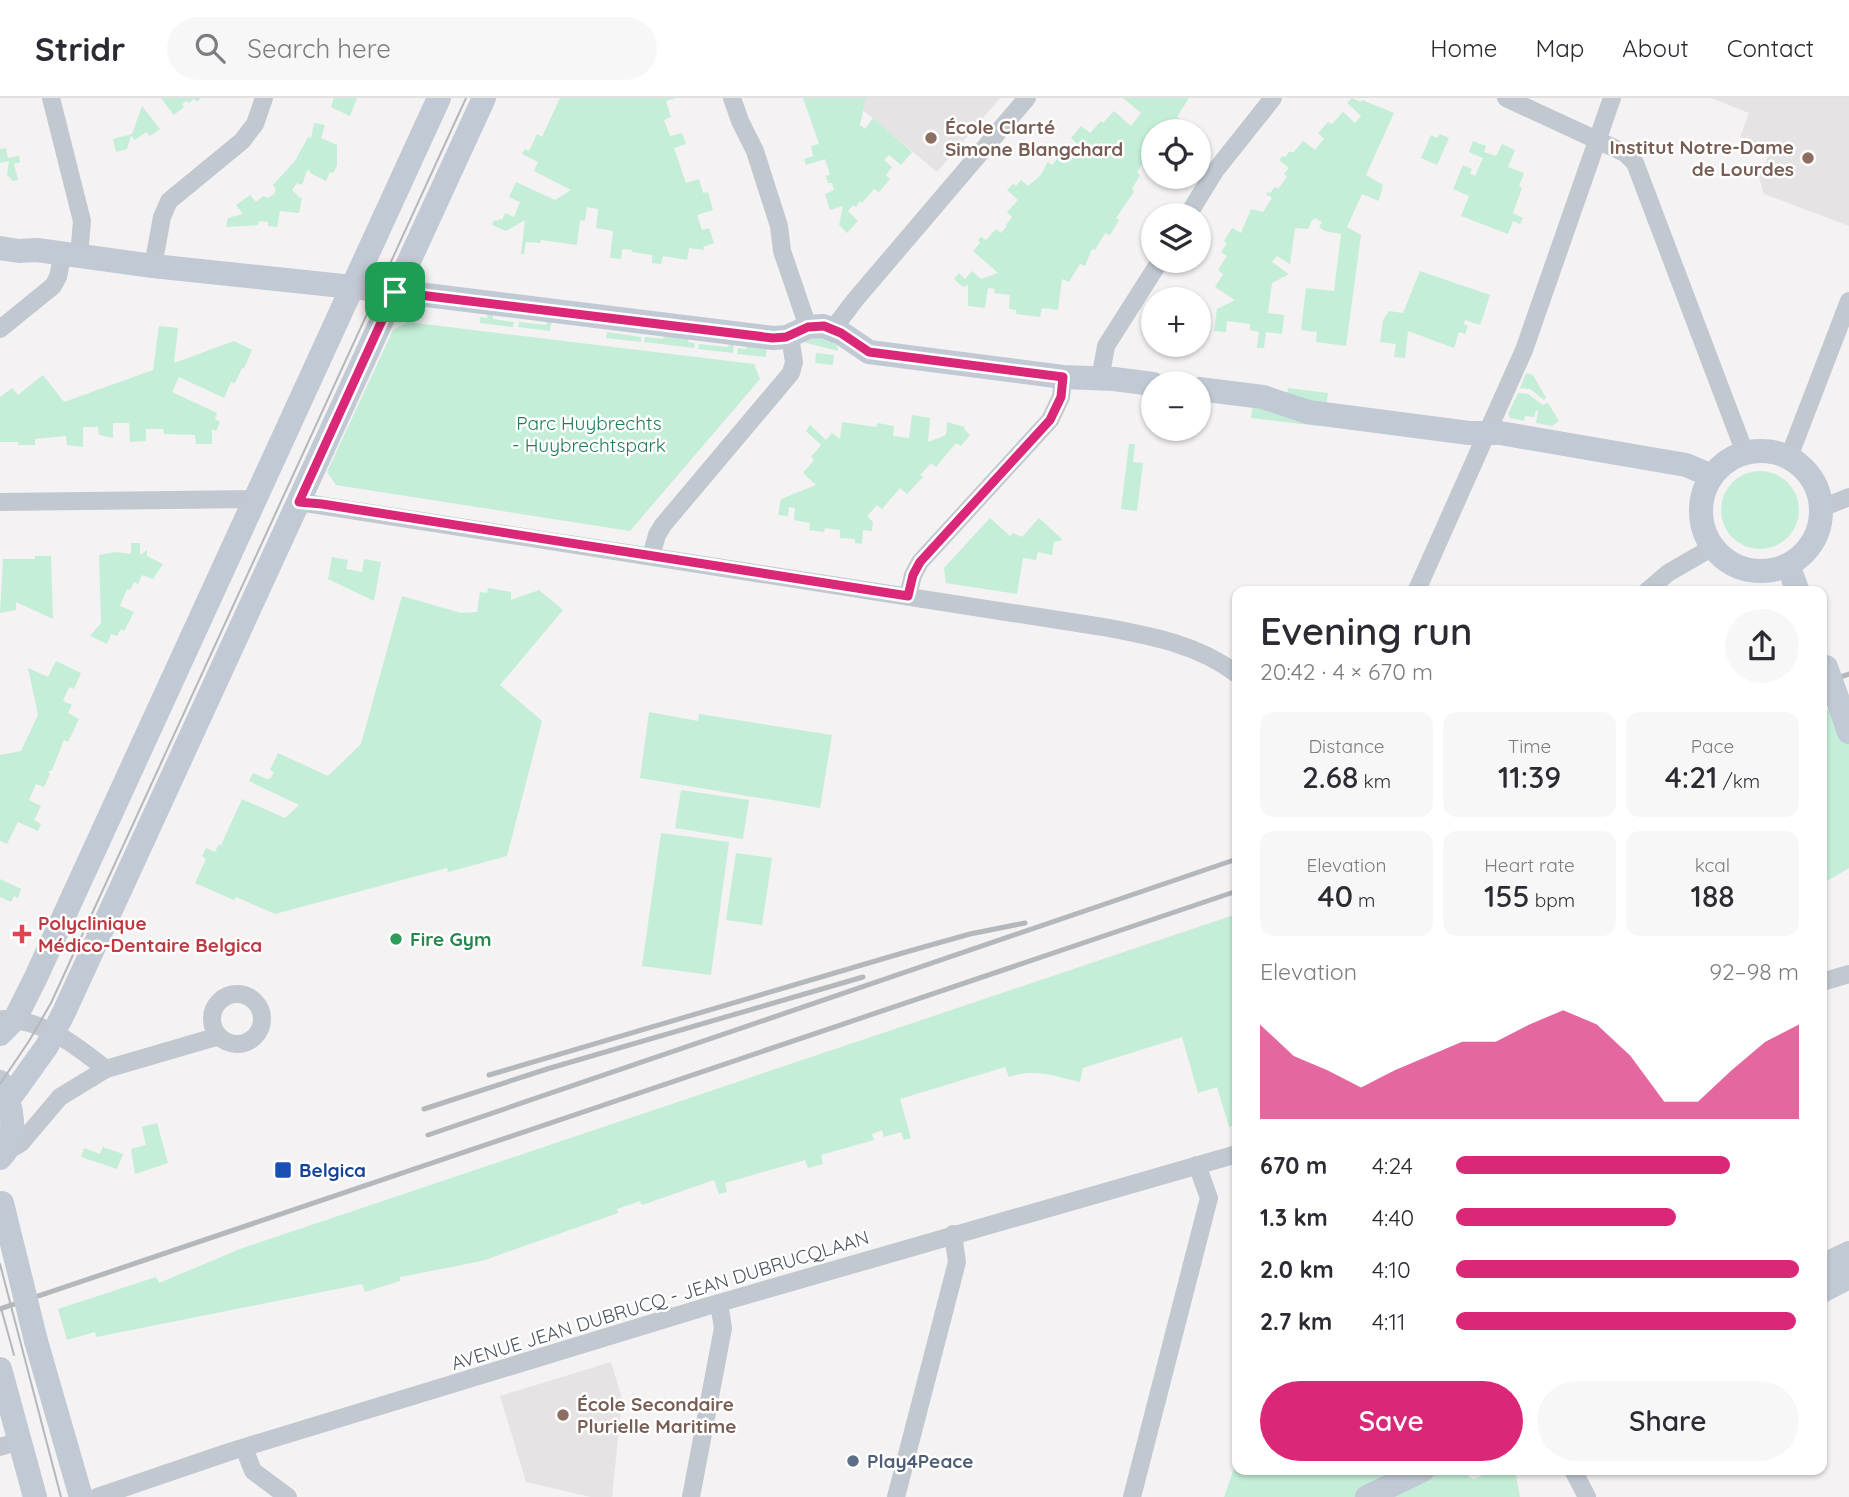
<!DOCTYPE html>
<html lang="en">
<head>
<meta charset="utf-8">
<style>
	body { margin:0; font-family:Quicksand,sans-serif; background:#f7f7f7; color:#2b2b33; height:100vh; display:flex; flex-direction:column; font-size:26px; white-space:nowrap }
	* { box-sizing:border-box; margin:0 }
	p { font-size:23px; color:#7c7c81 }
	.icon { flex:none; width:38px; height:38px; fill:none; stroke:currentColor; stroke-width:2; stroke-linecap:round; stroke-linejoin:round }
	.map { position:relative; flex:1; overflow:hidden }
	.sheet { position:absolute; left:1232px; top:488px; width:595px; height:889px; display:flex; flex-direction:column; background:#fff; border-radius:14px; box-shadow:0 2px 5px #0004 }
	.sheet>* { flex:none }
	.tools { position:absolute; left:1141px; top:21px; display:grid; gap:14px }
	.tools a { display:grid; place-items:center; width:70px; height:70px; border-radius:50%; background:#fff; box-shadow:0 2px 5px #0004; font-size:35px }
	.pin { position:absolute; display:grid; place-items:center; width:60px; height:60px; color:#fff; margin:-30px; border-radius:14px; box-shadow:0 4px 10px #0006 }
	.round { display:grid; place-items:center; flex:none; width:74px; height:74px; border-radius:37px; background:#f7f7f7 }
	.head { display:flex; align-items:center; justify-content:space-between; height:119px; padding:0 28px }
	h1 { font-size:38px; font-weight:600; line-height:52px }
	.metrics { display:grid; grid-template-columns:repeat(3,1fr); gap:10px; height:119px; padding:7px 28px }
	.metrics div { display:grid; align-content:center; border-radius:14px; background:#f7f7f7; text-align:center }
	.metrics b { font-size:30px; font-weight:600 }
	.metrics small { font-size:19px; font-weight:400 }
	.metrics p { font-size:19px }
	.chart { height:196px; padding:14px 28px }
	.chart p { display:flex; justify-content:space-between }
	.chart svg { width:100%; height:126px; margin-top:7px; fill:#db2777; opacity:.7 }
	.primary-button { display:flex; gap:14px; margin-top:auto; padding:14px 28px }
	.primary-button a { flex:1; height:80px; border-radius:42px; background:#db2777; color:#fff; font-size:28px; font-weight:600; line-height:80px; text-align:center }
	.primary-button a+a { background:#f7f7f7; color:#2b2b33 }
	ul { padding:0 28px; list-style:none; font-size:23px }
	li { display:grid; grid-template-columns:112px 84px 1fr; align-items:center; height:52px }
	li i { height:18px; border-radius:9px; background:#db2777 }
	header { display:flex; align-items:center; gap:42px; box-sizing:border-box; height:98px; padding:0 35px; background:#fff; border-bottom:2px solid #e1e1e2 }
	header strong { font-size:33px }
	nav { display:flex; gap:38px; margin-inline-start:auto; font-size:24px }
	.search { width:490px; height:63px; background:#f7f7f7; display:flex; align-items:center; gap:18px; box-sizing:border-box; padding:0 24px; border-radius:38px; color:#7c7c81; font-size:26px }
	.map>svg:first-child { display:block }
	.education { fill:#e5e3e4 }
	.green { fill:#c4eed7 }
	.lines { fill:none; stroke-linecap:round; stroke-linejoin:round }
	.street { stroke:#c1c8d0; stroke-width:18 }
	.secondary { stroke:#c1c9d4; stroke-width:24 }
	.tram { stroke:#b4b7bc; stroke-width:2 }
	.rail { stroke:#b4b7bc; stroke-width:5 }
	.secondary-bridge { stroke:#c1c9d4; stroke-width:24 }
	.route-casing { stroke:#fff; stroke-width:14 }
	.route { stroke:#db2777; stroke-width:9 }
	.education-dot { fill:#8d6e63; stroke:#fff; stroke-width:2.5 }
	.health-dot { fill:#e0444e; stroke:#fff; stroke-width:2.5 }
	.leisure-dot { fill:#2e9e5b; stroke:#fff; stroke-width:2.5 }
	.transit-dot { fill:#1a4fb4; stroke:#fff; stroke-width:2.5 }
	.service-dot { fill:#5c6f8a; stroke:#fff; stroke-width:2.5 }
	.labels { text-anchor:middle; stroke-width:5; stroke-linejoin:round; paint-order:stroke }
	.education-label { font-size:19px; font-weight:bold; fill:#785e54; stroke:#fff; text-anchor:start }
	.park-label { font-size:19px; fill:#1d7e53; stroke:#fff }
	.health-label { font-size:19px; font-weight:bold; fill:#be3a42; stroke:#fff; text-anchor:start }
	.leisure-label { font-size:19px; font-weight:bold; fill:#27864d; stroke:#fff; text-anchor:start }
	.transit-label { font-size:19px; font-weight:bold; fill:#164399; stroke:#fff; text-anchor:start }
	.street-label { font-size:19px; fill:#4a545f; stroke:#fff }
	.service-label { font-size:19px; font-weight:bold; fill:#4e5e75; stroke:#fff; text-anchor:start }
</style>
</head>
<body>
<header>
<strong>Stridr</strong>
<div class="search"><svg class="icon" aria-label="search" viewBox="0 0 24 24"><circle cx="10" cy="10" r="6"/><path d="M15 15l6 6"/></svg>Search here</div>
<nav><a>Home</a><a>Map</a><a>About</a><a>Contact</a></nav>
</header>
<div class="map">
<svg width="1849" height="1399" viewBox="0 0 1849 1399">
	<rect width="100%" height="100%" fill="#f4f2f2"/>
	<g class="education">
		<polygon points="866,0 1000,0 937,74 863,12"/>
		<polygon points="1711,0 1849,0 1849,128 1764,96 1757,72 1764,69 1770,51 1740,39 1749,15"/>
		<polygon points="611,1264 622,1301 612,1399 591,1399 526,1384 500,1298"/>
	</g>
	<g class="green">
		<polygon points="161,0 201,0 197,4 194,1 189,5 186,3 182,6 184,9 174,17"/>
		<polygon points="334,0 357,0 350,18 331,9"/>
		<polygon points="560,0 676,0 666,3 671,19 664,22 670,38 682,35 686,46 674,50 686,85 699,81 703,95 708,94 713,112 697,117 702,132 709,130 714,145 703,149 704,152 689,150 687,162 663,158 661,166 652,165 652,157 632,154 632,152 622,151 621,161 610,160 613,133 596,130 598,111 587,109 585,123 580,122 577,147 541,142 540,145 526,144 524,156 521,156 525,122 506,133 492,127 494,122 498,123 499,121 502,122 505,115 514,119 520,104 509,99 516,84 555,102 571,92 534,73 538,64 522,56 525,51 529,53 537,36 542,39"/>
		<polygon points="803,0 866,0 860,27 865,31 873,20 912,54 901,67 889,57 884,62 892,69 886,77 890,81 879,94 874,91 862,105 860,103 856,109 853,107 848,113 858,123 847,135 839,127 843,108 830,112 825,96 834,92 832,85 828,85 826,78 830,76 825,61 806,67 804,61 813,58 811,48 819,46"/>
		<polygon points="1123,0 1189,0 1177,19 1183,24 1177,33 1167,33 1161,29 1158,33 1153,33 1153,60 1151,64 1145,61 1137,74 1140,77 1132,91 1134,94 1116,120 1119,122 1110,137 1105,135 1095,152 1092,151 1085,168 1080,166 1069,184 1062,181 1058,212 1042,210 1040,219 1016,216 1016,212 1009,211 1010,197 994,195 995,191 988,190 985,210 968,208 968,187 963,189 954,181 959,175 965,181 972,173 981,181 998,175 973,153 980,145 978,142 981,139 986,142 996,131 1001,135 1007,128 1006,127 1012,119 1007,114 1018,102 1007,92 1013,86 1016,88 1021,82 1028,88 1040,78 1048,64 1052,67 1062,55 1066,57 1076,45 1071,40 1081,28 1090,35 1101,23 1103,25 1114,13 1131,28 1141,15"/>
		<polygon points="1352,0 1361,4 1362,2 1394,15 1366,77 1383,87 1379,103 1362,96 1347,129 1361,137 1346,248 1316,244 1317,234 1301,232 1306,190 1334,193 1341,136 1325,133 1319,129 1322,124 1315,120 1311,124 1308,131 1295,130 1290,166 1277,158 1272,164 1289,176 1272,185 1268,215 1284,217 1282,236 1266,234 1264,250 1257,250 1259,234 1250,232 1250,226 1227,223 1226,234 1214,233 1217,211 1235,202 1215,189 1223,176 1218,172 1227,158 1221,154 1227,145 1224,143 1232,130 1241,135 1251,111 1263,114 1272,100 1266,96 1268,94 1270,95 1275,89 1278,91 1287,79 1284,76 1289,70 1279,62 1283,58 1285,59 1289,54 1294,54 1303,43 1315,52 1324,41 1318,35 1328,24 1332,26 1343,14 1355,25 1361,18 1347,5"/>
		<polygon points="142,8 160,31 150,38 146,34 135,42 131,38 127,51 116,54 113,41 132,36"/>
		<polygon points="314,25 325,27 321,40 337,47 337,68 333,75 330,74 326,83 310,75 310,73 307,72 302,87 297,85 292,92 300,100 302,99 299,115 280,113 277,129 268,128 268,124 259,123 258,127 226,129 228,120 243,116 236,107 250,97 256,104 263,98 268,100 274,96 276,91 273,87 295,63 308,39 311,40"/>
		<polygon points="1440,36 1449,40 1437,67 1421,60 1431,37 1437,40"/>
		<polygon points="1473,43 1486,48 1484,54 1496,58 1502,46 1515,52 1508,69 1524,75 1519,88 1522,90 1513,115 1523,120 1520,126 1513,123 1508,136 1461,118 1469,98 1453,91 1454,89 1463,67 1472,71 1470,75 1475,78 1483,60 1469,54"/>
		<polygon points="6,50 8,60 19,58 20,64 14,66 18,82 13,83 7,77 9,63 0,65 0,51"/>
		<polygon points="1420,173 1490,197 1480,227 1465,222 1464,226 1468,228 1465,236 1459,234 1454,250 1408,233 1405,260 1394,259 1396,246 1380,244 1383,222 1389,213 1403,215"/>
		<polygon points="488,212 493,213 493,221 514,224 513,229 480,225 480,219 487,220"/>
		<polygon points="548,220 552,220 550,233 518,229 519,224 546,227"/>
		<polygon points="408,224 754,266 760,281 630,433 336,387 327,374 393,232"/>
		<polygon points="159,228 178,230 174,265 234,243 252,252 244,270 242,270 235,285 231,284 224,300 179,279 172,294 217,315 215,321 220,324 216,333 212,331 212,346 196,346 195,337 164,336 163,331 146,331 146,343 130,344 129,325 113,325 113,340 99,337 98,329 83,329 83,349 67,347 66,338 35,341 35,347 18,347 18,344 0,344 0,299 12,290 18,297 43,277 64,304 153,272"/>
		<polygon points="664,233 689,236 688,244 695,245 694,250 644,244 645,239 663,241"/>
		<polygon points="607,234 641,239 641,244 606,240"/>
		<polygon points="823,239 837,247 838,253 803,244 806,242"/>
		<polygon points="730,241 734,242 733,255 698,251 699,246 728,249"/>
		<polygon points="747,244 767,246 766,259 737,256 738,250 746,251"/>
		<polygon points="816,255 834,257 833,267 815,265"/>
		<polygon points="1526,275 1533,277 1546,300 1544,302 1530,291 1520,290"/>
		<polygon points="1288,290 1328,295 1326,309 1287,299"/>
		<polygon points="1518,295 1528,296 1543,307 1548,305 1559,323 1552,328 1536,325 1538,313 1536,312 1534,319 1525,318 1524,323 1510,320 1508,316"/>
		<polygon points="1253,306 1319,323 1318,328 1251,320"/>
		<polygon points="912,317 930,320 928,344 946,337 947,324 965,329 964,331 970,337 961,348 956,345 936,369 931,365 920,377 923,379 907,396 900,390 882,411 877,407 867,418 873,424 872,433 863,432 862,446 855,445 855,441 840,440 840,432 825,430 824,434 809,432 810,425 794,422 795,410 789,409 788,418 778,417 781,401 816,387 803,375 814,362 811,359 821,347 806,333 810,327 826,342 832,335 840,341 842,324 876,329 878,325 894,328 893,338 909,340"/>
		<polygon points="1129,346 1135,346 1133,364 1143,365 1137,413 1121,411"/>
		<circle cx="1760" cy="412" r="39"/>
		<polygon points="990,420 1010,438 1013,435 1022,439 1039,420 1063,442 1054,444 1052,457 1038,454 1036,462 1023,460 1017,496 946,485 944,470"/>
		<polygon points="131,445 140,445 140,457 147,452 147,458 163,466 153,481 142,477 138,486 134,484 130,492 127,491 120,508 134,514 124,533 121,531 117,538 111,536 107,546 90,538 101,525 99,457 115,454 131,456"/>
		<polygon points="35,458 51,458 53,521 16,504 16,512 0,515 3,461 35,461"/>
		<polygon points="332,459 348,462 346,471 362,474 364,461 381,464 374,503 328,481"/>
		<polygon points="488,490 511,494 511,502 539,492 563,512 500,587 542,623 507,758 448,774 447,770 275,816 236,799 234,802 195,785 206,761 202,758 206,750 215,754 219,746 221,747 242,701 285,720 299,707 249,683 253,675 267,681 271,680 274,674 270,672 278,655 328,678 361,646 402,498 461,515 477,514 480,494 487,495"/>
		<polygon points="56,563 81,575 74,591 69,589 63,603 72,607 68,615 79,621 68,644 64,642 52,672 48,674 50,676 44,689 36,686 29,702 41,708 34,722 41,726 38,733 18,724 7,746 0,743 0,657 21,653 38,617 28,570 48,579"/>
		<polygon points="1849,604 1849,770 1822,786 1822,614"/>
		<polygon points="649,614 698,623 699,616 832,637 820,710 640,680"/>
		<polygon points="681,692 749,702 743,741 675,730"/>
		<polygon points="661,735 729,744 711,877 642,868"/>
		<polygon points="736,755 772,760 762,827 726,822"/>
		<polygon points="0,781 21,791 18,800 14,798 11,804 0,799"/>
		<path d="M1237,816V1027L1229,1029L1217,989L1198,995L1182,939L1083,970L1080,984C1055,978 1034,970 1009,979L1005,969L900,1001L911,1040L904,1042L901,1034L884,1039L882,1032L872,1036L874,1042L821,1057L823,1066L808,1070L805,1062L725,1085L727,1094L719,1096L714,1082L642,1107L640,1103L617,1111L618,1115L482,1163L400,1179V1183L365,1194L362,1186L96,1239L95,1234L67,1242L58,1211L156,1179L159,1185L240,1151Z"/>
		<polygon points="157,1025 168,1065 135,1076 131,1051 146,1047 142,1029"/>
		<polygon points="103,1049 123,1056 117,1071 81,1059 84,1050 100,1056"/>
		<polygon points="1237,1362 1237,1372 1467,1372 1469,1379 1474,1381 1485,1376 1504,1376 1515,1372 1520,1399 1224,1399"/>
	</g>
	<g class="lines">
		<g class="street">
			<polyline points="51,0 82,123 79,158"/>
			<polyline points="732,0 740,23 755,53 779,128 782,153 808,229"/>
			<polyline points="1506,0 1625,55 1635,65 1745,355"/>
			<polyline points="1188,117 1215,73 1273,0"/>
			<polyline points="153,168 162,119 169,103 242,43 255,26 264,0"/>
			<polyline points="0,231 53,188 58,179 63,155"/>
			<polyline points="833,231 855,202 1027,0"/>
			<polyline points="1100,281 1106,248 1160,163"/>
			<polyline points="1789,359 1849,203"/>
			<polyline points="0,404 255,401"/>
			<path d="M299,404L1103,529C1151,538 1197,546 1237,576"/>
			<polyline points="1822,410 1849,399"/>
			<polyline points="651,458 657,437 663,427 791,275 794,264 790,238"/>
			<polyline points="1416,494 1524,252 1612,0"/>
			<polyline points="1646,494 1668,475 1713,449"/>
			<polyline points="908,498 913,477 920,464 1050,322 1061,299 1063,279"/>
			<polyline points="1822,884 1849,876"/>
			<circle cx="237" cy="921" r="25"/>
			<path d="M3,921C45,922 75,947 106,971"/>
			<polyline points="4,1055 21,1045 60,999 106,971 219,938"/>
			<polyline points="0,1349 20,1343"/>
			<polyline points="244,1350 253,1373 288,1399"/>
			<polyline points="1573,1372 1587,1399"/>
			<polyline points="97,1399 229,1354 705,1209 1237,1056"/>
			<polyline points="691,1399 723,1230 719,1205"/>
			<polyline points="896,1399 957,1164 953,1136"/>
			<polyline points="1132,1399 1209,1100 1197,1067"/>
		</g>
		<g class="secondary">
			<polyline points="0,150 19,153 37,152 153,168 418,196 773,240 787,239 808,229 823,228 841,235 869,254 1063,279 1114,281 1153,286"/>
			<polyline points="1199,291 1263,299 1308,314 1469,335 1500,335 1686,367 1712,378"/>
			<circle cx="1761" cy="413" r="60"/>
			<polyline points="1788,467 1798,494"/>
			<polyline points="1840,608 1849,634"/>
			<polyline points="0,936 15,921 36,879 439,0"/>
			<path d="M0,984C12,1005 20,1040 0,1060"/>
			<polyline points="9,1001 47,948 65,912 484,0"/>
			<polyline points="1822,1168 1849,1155"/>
			<polyline points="1822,1193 1849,1179"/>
			<polyline points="36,1243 81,1399"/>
			<polyline points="0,1271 35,1399"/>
			<polyline points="1367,1399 1423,1372"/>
		</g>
		<g class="tram">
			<polyline points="0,986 29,943 51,905 466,0"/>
			<polyline points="0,1166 61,1399"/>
			<polyline points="1,1210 14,1257"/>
		</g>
		<g class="rail">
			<polyline points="1822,585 1849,576"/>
			<polyline points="489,977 906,854 970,836 1025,825"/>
			<polyline points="424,1011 547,971 863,879"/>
			<polyline points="428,1037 1237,761"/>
			<polyline points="0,1211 1237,793"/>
		</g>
		<g class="secondary-bridge">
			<polyline points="1826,569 1840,608"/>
			<polyline points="2,1105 36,1243"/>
		</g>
	</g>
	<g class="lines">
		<defs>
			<polygon id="route" points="395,194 773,240 786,239 808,229 824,228 841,235 869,254 1063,279 1061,299 1050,322 920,464 913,477 908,498 322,406 299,404"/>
		</defs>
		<use href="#route" class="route-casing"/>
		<use href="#route" class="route"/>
	</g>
	<g class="education-dot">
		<circle cx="931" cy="40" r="7"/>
		<circle cx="1808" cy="60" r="7"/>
		<circle cx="563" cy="1317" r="7"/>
	</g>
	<path class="health-dot" d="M18.5 825.5h7v7h7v7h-7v7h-7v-7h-7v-7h7z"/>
	<circle class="leisure-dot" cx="396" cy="841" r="7"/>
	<rect class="transit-dot" x="274" y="1063" width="18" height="18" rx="3.5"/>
	<circle class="service-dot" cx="853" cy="1363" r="7"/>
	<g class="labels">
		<g class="education-label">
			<text x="945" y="36">École Clarté<tspan x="945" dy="22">Simone Blangchard</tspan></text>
			<text x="1794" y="56" text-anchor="end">Institut Notre-Dame<tspan x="1794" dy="22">de Lourdes</tspan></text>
			<text x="577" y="1313">École Secondaire<tspan x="577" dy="22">Plurielle Maritime</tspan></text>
		</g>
		<g class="park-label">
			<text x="589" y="332">Parc Huybrechts<tspan x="589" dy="22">- Huybrechtspark</tspan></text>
		</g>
		<g class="health-label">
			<text x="38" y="832">Polyclinique<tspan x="38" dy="22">Médico-Dentaire Belgica</tspan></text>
		</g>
		<g class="leisure-label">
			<text x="410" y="848">Fire Gym</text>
		</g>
		<g class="transit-label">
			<text x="299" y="1079">Belgica</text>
		</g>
		<g class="street-label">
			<text transform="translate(660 1202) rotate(-17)" y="7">AVENUE JEAN DUBRUCQ - JEAN DUBRUCQLAAN</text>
		</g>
		<g class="service-label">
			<text x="867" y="1370">Play4Peace</text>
		</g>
	</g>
</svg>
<div class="tools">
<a><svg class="icon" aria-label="locate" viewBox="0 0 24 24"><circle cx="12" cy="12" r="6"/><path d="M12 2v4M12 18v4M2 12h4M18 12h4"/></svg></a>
<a><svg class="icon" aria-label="layers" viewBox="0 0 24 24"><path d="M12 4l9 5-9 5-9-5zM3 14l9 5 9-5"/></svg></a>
<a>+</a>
<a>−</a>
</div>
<div class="pin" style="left:395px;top:194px;background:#1e9e55"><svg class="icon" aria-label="arrive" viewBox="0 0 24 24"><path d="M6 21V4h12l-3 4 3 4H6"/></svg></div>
<section class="sheet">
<div class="head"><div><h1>Evening run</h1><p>20:42 · 4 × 670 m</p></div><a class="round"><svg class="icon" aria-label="share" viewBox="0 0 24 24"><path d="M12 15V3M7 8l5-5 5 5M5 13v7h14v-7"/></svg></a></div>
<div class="metrics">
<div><p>Distance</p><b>2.68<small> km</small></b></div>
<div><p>Time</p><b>11:39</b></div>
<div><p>Pace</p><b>4:21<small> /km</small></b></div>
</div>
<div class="metrics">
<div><p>Elevation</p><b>40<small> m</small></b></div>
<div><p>Heart rate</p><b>155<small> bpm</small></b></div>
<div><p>kcal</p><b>188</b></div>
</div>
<div class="chart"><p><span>Elevation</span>92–98 m</p>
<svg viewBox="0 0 160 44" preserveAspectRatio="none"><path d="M0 44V11L10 22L20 27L30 33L40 27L50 22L60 17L70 17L80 11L90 6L100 11L110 22L120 38L130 38L140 27L150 17L160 11V44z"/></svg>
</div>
<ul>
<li><b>670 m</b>4:24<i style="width:80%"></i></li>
<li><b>1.3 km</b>4:40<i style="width:64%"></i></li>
<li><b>2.0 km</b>4:10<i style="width:100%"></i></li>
<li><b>2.7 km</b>4:11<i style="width:99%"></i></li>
</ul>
<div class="primary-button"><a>Save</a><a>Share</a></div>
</section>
</div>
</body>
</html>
